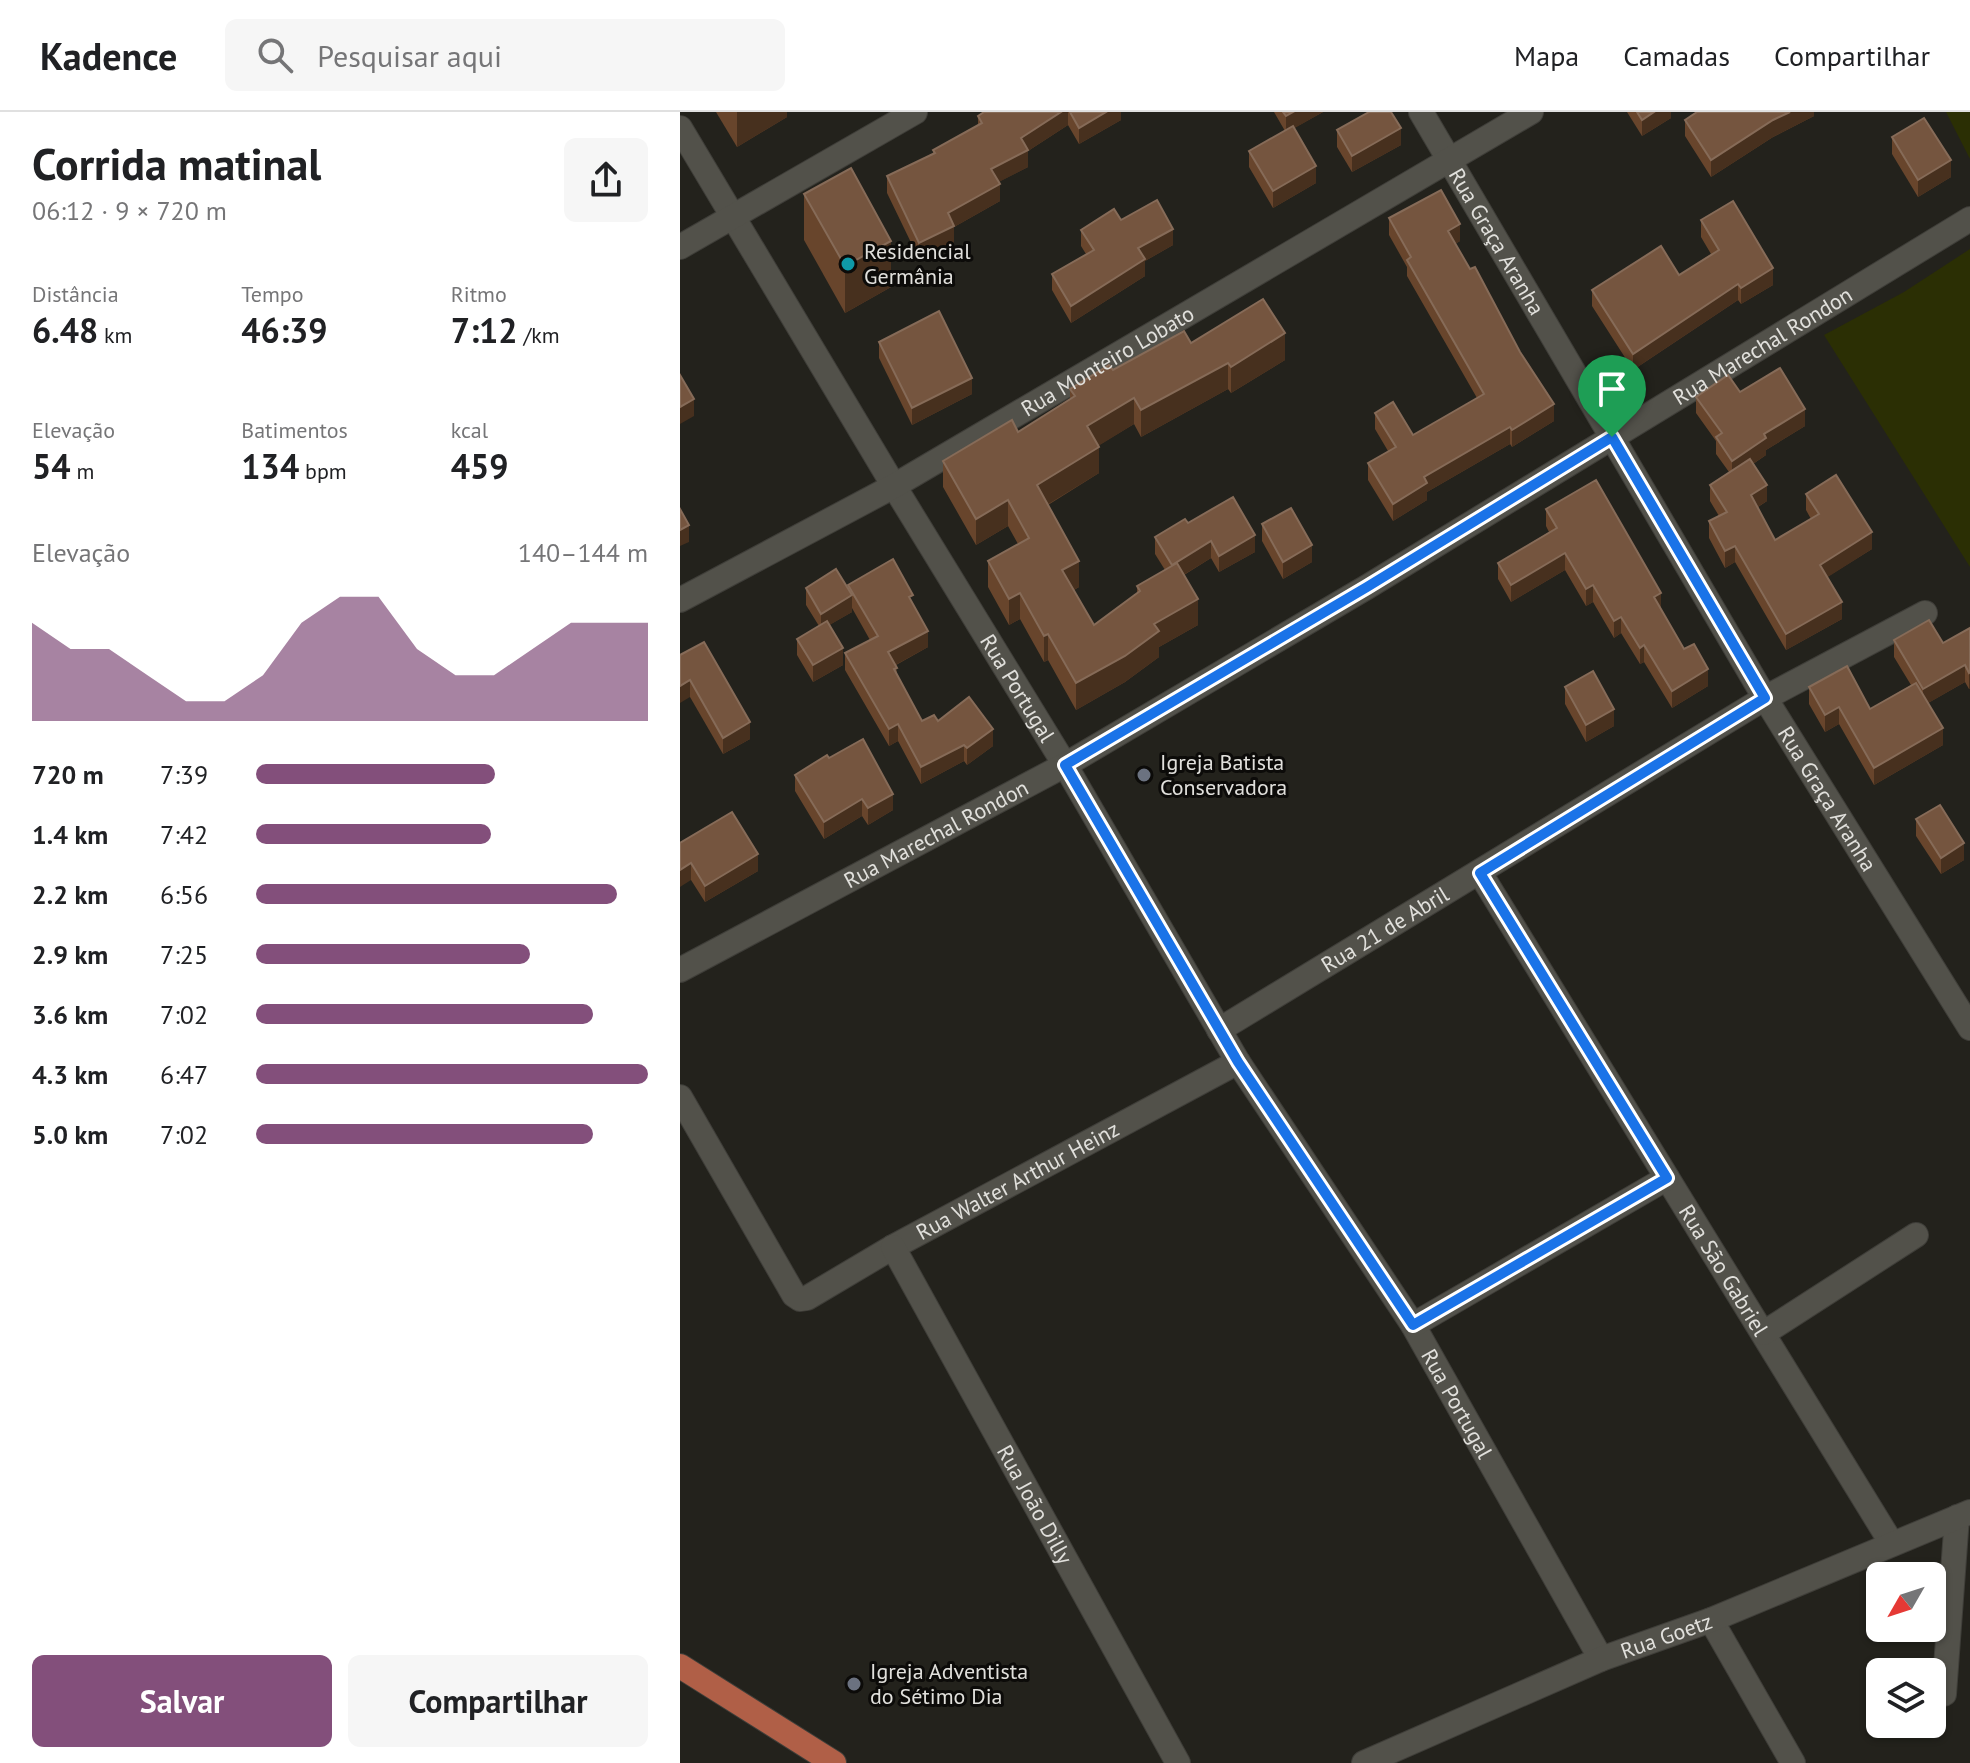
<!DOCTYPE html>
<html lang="pt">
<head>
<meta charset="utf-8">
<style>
	body { margin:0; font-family:"PT Sans",sans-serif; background:#f6f6f6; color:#202124; height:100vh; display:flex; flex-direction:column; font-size:30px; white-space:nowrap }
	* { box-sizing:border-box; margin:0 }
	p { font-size:26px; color:#757577 }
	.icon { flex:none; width:44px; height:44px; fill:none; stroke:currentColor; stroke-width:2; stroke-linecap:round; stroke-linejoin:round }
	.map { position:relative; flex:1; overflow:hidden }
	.details { display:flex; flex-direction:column; background:#fff; width:680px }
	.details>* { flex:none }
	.needle { width:52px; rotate:231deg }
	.controls { position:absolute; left:1186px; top:1450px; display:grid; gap:16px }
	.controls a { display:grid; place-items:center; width:80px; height:80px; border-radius:12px; background:#fff; box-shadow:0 2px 6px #0004; font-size:40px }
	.pin { position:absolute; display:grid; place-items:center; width:68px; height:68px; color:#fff; margin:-82px -34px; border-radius:50% 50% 50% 0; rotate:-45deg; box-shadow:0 0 8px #0007 }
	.pin .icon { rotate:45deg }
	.round { display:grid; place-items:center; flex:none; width:84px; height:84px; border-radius:12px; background:#f6f6f6 }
	.overview { display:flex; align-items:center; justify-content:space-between; height:136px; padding:0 32px }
	h1 { font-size:44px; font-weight:700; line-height:60px }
	.stats { display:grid; grid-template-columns:repeat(3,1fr); gap:12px; height:136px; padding:8px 32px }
	.stats div { display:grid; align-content:center }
	.stats b { font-size:34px; font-weight:700 }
	.stats small { font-size:22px; font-weight:400 }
	.stats p { font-size:22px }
	.chart { height:224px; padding:16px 32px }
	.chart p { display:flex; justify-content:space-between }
	.chart svg { width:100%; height:144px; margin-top:8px; fill:#834f7b; opacity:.7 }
	.primary-button { display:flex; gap:16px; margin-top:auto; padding:16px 32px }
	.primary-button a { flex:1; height:92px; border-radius:12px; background:#834f7b; color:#fff; font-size:32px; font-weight:700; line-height:92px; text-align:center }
	.primary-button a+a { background:#f6f6f6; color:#202124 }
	ul { padding:0 32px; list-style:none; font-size:26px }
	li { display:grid; grid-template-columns:128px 96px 1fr; align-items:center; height:60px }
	li i { height:20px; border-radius:10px; background:#834f7b }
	header { display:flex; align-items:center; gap:48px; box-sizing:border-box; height:112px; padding:0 40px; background:#fff; border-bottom:2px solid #e0e0e0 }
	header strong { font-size:38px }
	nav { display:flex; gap:44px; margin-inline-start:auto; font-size:28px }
	.search { width:560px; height:72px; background:#f6f6f6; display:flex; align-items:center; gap:20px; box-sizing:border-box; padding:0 28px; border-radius:12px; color:#757577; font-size:30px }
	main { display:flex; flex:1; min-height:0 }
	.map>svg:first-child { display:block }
	.green { fill:#2b2f04 }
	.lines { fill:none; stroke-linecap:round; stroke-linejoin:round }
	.minor-casing { stroke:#3f3e39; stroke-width:26 }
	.major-casing { stroke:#3f3e39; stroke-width:26 }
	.minor { stroke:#52514a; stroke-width:24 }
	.major { stroke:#b05f47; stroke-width:24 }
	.wall { fill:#68452c }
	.shaded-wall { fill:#47301e }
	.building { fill:#75553f; stroke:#866b58; stroke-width:2 }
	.route-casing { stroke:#fff; stroke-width:16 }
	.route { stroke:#1a73e8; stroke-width:10 }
	.culture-dot { fill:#0f9aa8; stroke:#0c0b09; stroke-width:3 }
	.worship-dot { fill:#6b7280; stroke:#0c0b09; stroke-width:3 }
	.labels { text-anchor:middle; stroke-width:6; stroke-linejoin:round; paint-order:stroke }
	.street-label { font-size:22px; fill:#e1e0dc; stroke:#0c0b09 }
	.poi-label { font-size:22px; fill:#e1e0dc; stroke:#0c0b09; text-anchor:start }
</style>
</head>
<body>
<header>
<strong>Kadence</strong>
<div class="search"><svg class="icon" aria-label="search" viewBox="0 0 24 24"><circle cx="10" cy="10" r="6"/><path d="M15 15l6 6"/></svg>Pesquisar aqui</div>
<nav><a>Mapa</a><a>Camadas</a><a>Compartilhar</a></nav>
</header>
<main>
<section class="details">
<div class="overview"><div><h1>Corrida matinal</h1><p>06:12 · 9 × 720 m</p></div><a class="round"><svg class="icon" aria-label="share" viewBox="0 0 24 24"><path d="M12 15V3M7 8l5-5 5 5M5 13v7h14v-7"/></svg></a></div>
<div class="stats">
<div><p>Distância</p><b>6.48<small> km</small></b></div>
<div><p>Tempo</p><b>46:39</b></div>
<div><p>Ritmo</p><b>7:12<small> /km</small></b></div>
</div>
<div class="stats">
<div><p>Elevação</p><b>54<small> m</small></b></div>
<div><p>Batimentos</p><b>134<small> bpm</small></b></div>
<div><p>kcal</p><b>459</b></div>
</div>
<div class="chart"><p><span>Elevação</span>140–144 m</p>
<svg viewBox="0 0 160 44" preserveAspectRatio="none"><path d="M0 44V14L10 22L20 22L30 30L40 38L50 38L60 30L70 14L80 6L90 6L100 22L110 30L120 30L130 22L140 14L150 14L160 14V44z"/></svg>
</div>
<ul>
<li><b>720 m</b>7:39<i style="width:61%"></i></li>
<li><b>1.4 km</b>7:42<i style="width:60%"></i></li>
<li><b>2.2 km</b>6:56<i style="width:92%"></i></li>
<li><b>2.9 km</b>7:25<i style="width:70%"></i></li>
<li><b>3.6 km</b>7:02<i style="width:86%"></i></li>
<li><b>4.3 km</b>6:47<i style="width:100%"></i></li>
<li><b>5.0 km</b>7:02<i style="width:86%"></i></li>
</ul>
<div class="primary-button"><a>Salvar</a><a>Compartilhar</a></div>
</section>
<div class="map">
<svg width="1290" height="1651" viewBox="0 0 1290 1651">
	<rect width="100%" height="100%" fill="#23221c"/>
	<g class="green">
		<polygon points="1266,0 1290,0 1290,47"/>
		<polygon points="1290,137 1290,455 1144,223 1224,180"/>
	</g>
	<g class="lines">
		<defs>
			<g id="minor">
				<path id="s1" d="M741,0L1085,586L1290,916"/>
				<path id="s2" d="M0,16L214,374L385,653L558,950L733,1213L921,1547"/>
				<polyline points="0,135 235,0"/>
				<path id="s3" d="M0,488L214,374L851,0"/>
				<path id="s4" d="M800,761L1212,1432"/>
				<path id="s5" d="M0,858L385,653L687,475L1290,107"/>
				<path id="s6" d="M539,918L1085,586L1245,501"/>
				<path id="s7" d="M0,985L114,1183L120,1187L127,1186L213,1135L558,950"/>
				<path id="s8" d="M213,1135L498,1651"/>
				<polyline points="733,1213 987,1066"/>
				<polyline points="1084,1221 1236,1123"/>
				<polyline points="1031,1508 1113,1651"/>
				<polyline points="1264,1582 1277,1405"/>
				<path id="s9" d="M684,1651L921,1547L1031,1508L1290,1400"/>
			</g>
			<polyline id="major" points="0,1554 154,1651"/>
		</defs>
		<use href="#minor" class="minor-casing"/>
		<use href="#major" class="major-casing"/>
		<use href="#minor" class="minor"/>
		<use href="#major" class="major"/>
	</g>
	<g class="wall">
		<polygon points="36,0 107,0 107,5 57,35"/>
		<polygon points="304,0 441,0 441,8 399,32 388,13 348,39 348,55 318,70 320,89 274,115 274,130 239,147 207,81 207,64 253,42 253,38 298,13 298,4"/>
		<polygon points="594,0 643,0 614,16 636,71 593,96 569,55 569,39 605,19"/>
		<polygon points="947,0 991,0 991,6 962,24"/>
		<polygon points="1134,0 1134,4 1093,25 1031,65 1005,24 1005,8"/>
		<polygon points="657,18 721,33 672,60 657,35"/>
		<polygon points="1212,25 1271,65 1238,85 1212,42"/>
		<polygon points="124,82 211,175 165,201 124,128"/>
		<polygon points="709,106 780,129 775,132 874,309 832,335 830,332 747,380 747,388 713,409 688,368 688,351 708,339 695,317 695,301 733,323 797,286 727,164 727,155 709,123"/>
		<polygon points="441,108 493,133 465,149 465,164 391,211 372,178 372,162 406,142 401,134 401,118"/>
		<polygon points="1021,108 1093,173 1061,192 1058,188 953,258 912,194 912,178 999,163 1031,142 1021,125"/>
		<polygon points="199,230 292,282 232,313 199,246"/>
		<polygon points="511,231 605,248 551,281 548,277 461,325 454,312 419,333 419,361 368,393 399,475 394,478 414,513 457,481 457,474 485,458 475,442 475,425 508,411 575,440 539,460 531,446 504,463 518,513 479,535 479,545 445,570 396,598 368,548 364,550 340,507 329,513 308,475 308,449 338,432 328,414 296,433 263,375 263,349 338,320 390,287 390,277 433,258"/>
		<polygon points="1016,285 1125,314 1086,338 1086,343 1073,352 1087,389 1078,395 1095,428 1131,407 1126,398 1126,382 1192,437 1147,465 1162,507 1106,538 1055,450 1045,456 1029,426 1029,409 1039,404 1030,389 1030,373 1049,360 1036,342 1036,329 1016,301"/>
		<polygon points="866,397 981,497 1004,537 1028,574 992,596 964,550 960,552 941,521 934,526 913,490 906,494 885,458 831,490 818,467 818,451 869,420 866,414"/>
		<polygon points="582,412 632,450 603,467 582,429"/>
		<polygon points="168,473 233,493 248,535 216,553 217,563 242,609 258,609 313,634 287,653 284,649 241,672 218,629 209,634 165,558 165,541 190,528 172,496 172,500 149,513 163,553 133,570 117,543 117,527 139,514 126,493 126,476 168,477"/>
		<polygon points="1290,516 1289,577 1285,570 1248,591 1263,633 1194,673 1159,612 1145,620 1129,592 1129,575 1190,597 1231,573 1214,545 1214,528 1263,531"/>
		<polygon points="0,543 70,627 43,642 10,585"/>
		<polygon points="885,575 934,614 906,630 885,592"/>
		<polygon points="149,646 213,698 188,713 182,704 144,727 115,679 115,663"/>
		<polygon points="1236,707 1284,748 1261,762 1236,724"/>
		<polygon points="0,731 78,759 25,790 11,768"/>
	</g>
	<g class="shaded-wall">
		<polygon points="57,0 107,0 107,5 57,35"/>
		<polygon points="381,0 388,0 388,13 348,39 348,55 311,74 311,57 341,26"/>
		<polygon points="426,0 441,0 441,8 399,32 399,16"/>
		<polygon points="613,0 643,0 606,21 606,4"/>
		<polygon points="974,0 991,0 991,6 962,24 962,8"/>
		<polygon points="1110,0 1134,0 1134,4 1093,25 1031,65 1031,48 1093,8"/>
		<polygon points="721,16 721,33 672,60 672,44"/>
		<polygon points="1271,48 1271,65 1238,85 1238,68"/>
		<polygon points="636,54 636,71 593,96 593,79"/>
		<polygon points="320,72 320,89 274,115 274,130 239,147 239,131 268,101"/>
		<polygon points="780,112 780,129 768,136 768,119"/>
		<polygon points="493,117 493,133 465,149 465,164 391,211 391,194 458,136"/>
		<polygon points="211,129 211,175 165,201 165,154"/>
		<polygon points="1093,156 1093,173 1061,192 1061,176"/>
		<polygon points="1058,172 1058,188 953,258 953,242"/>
		<polygon points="605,221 605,248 551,281 551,255"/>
		<polygon points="548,251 548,277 461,325 461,298"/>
		<polygon points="292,266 292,282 232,313 232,296"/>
		<polygon points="454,286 454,312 407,341 407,314"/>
		<polygon points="14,287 14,304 0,312 0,295"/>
		<polygon points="874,292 874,309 832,335 832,318"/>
		<polygon points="1125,297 1125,314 1086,338 1086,343 1052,366 1052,349 1084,322"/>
		<polygon points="830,315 830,332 747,380 747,388 713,409 713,392 744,365"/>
		<polygon points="419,335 419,361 357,399 357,373"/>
		<polygon points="1087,373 1087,389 1071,399 1071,383"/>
		<polygon points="328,388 328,414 296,433 296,407"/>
		<polygon points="9,413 9,430 0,434 0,418"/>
		<polygon points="1192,420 1192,437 1140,470 1140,453"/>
		<polygon points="575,423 575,440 539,460 539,444"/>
		<polygon points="531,429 531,446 492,470 492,453"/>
		<polygon points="632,433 632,450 603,467 603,450"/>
		<polygon points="1055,434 1055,450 1045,456 1045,439"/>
		<polygon points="885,441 885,458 831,490 831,473"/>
		<polygon points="399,449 399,475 382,484 382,458"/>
		<polygon points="913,473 913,490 906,494 906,477"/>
		<polygon points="340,481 340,507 329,513 329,487"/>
		<polygon points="981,481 981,498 974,485"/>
		<polygon points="172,483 172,500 141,518 141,502"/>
		<polygon points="518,487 518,513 479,535 479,545 445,570 396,598 396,571 474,512"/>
		<polygon points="1162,490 1162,507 1106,538 1106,522"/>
		<polygon points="941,505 941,521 934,526 934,509"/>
		<polygon points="248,519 248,535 208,557 208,540"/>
		<polygon points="368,522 368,548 364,550 364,524"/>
		<polygon points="964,533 964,550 960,552 960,536"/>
		<polygon points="163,536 163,553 133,570 133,553"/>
		<polygon points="1285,553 1285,570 1243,594 1243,577"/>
		<polygon points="1028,557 1028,574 992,596 992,579"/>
		<polygon points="1290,560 1290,577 1289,577 1289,561"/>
		<polygon points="10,568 10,585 0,591 0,574"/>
		<polygon points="1159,595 1159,612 1145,620 1145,603"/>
		<polygon points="934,597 934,614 906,630 906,613"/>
		<polygon points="70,610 70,627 43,642 43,626"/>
		<polygon points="218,612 218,629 209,634 209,617"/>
		<polygon points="1263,616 1263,633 1194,673 1194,656"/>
		<polygon points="313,617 313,634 287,653 287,636"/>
		<polygon points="284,633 284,649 241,672 241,655"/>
		<polygon points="213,682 213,698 188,713 188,696"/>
		<polygon points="182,687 182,704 144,727 144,710"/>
		<polygon points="1284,731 1284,748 1261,762 1261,746"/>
		<polygon points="78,742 78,759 25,790 25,774"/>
		<polygon points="11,751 11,768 0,775 0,758"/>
	</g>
	<g class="building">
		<polygon points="304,0 381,0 341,26 348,38 311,57 320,72 268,101 274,114 239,131 207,64 255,41 253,38 302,11 298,4"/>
		<polygon points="390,0 426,0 399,16"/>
		<polygon points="603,0 613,0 606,4"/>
		<polygon points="689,0 711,0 721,16 672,44 657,18"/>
		<polygon points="957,0 974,0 962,8"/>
		<polygon points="1017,0 1110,0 1093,8 1031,48 1005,8"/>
		<polygon points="1244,6 1271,48 1238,68 1212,25"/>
		<polygon points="613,14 636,54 593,79 569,39"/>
		<polygon points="171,56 211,129 165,154 124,82"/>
		<polygon points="761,78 780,112 768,119 790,157 795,155 840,240 874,292 832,318 830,315 744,365 747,371 713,392 688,351 716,335 695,301 713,290 733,323 804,282 727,148 731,145 709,106"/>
		<polygon points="477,88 493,117 458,136 465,147 391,194 372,162 414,138 401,118 434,97 441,108"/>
		<polygon points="1053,89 1093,156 1061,176 1058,172 953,242 912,178 981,134 999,163 1039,138 1021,108"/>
		<polygon points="583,187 605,221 551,255 548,251 461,298 454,286 407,314 419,335 357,373 399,449 382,458 414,513 460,479 457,474 497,451 518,487 474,512 479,519 445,544 396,571 368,522 364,524 340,481 329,487 308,449 349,426 328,388 296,407 263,349 332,308 338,320 395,284 390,277 429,253 433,258 504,219 511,231"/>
		<polygon points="259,199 292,266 232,296 199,230"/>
		<polygon points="1100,256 1125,297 1084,322 1086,326 1052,349 1036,325 1042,321 1016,285 1048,263 1060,280"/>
		<polygon points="0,263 14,287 0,295"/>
		<polygon points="1070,347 1087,373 1071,383 1095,428 1139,402 1126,382 1156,363 1192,420 1140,453 1162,490 1106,522 1055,434 1045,439 1029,409 1047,400 1030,373"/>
		<polygon points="916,368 981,481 974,485 1004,537 1014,532 1028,557 992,579 964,533 960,536 941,505 934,509 913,473 906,477 885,441 831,473 818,451 877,416 866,397"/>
		<polygon points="553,385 575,423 539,444 531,429 492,453 475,425 505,407 508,411"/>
		<polygon points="611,396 632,433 603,450 582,412"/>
		<polygon points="0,397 9,413 0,418"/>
		<polygon points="213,447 233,483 229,485 248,519 208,540 217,556 214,557 242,609 254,603 258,609 289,585 313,617 287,636 284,633 241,655 218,612 209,617 165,541 198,524 168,473"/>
		<polygon points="156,457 172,483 141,502 126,476"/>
		<polygon points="1249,508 1263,531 1290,516 1290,560 1289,561 1285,553 1243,577 1214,528"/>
		<polygon points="147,509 163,536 133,553 117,527"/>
		<polygon points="24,530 70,610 43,626 10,568 0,574 0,543"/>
		<polygon points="1167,554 1190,597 1236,571 1263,616 1194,656 1159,595 1145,603 1129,575"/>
		<polygon points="913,559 934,597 906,613 885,575"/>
		<polygon points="183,627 213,682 188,696 182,687 144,710 115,663 147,643 149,646"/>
		<polygon points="1260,693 1284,731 1261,746 1236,707"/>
		<polygon points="52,700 78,742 25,774 11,751 0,758 0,731"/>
	</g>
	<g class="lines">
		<defs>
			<polygon id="route" points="932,325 1085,586 800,761 987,1066 733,1213 558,950 385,653 687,475"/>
		</defs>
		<use href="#route" class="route-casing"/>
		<use href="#route" class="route"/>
	</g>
	<circle class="culture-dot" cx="168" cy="152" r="8"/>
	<g class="worship-dot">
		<circle cx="464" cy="663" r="8"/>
		<circle cx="174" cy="1572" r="8"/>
	</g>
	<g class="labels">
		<g class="street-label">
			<text dy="8" stroke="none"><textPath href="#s1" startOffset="150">Rua Graça Aranha</textPath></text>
			<text dy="8" stroke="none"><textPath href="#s5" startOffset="1250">Rua Marechal Rondon</textPath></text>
			<text dy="8" stroke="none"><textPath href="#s3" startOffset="490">Rua Monteiro Lobato</textPath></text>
			<text dy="8" stroke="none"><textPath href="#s2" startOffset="654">Rua Portugal</textPath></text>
			<text dy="8" stroke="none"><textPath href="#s1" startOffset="798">Rua Graça Aranha</textPath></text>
			<text dy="8" stroke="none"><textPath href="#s5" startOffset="290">Rua Marechal Rondon</textPath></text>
			<text dy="8" stroke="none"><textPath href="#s6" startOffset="194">Rua 21 de Abril</textPath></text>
			<text dy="8" stroke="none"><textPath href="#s7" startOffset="484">Rua Walter Arthur Heinz</textPath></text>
			<text dy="8" stroke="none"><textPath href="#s4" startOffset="466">Rua São Gabriel</textPath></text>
			<text dy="8" stroke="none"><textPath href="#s2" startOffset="1494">Rua Portugal</textPath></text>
			<text dy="8" stroke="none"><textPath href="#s8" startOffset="294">Rua João Dilly</textPath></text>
			<text dy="8" stroke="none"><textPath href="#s9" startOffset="328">Rua Goetz</textPath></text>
		</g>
		<g class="poi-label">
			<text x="184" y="147">Residencial<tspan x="184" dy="25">Germânia</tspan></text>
			<text x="480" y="658">Igreja Batista<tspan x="480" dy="25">Conservadora</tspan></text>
			<text x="190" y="1567">Igreja Adventista<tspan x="190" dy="25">do Sétimo Dia</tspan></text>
		</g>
	</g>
</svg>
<div class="controls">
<a><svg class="needle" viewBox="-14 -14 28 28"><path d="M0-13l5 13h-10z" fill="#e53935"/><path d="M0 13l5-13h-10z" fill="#757577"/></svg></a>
<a><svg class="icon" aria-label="layers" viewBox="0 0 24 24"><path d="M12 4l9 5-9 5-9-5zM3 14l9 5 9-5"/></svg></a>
</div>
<div class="pin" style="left:932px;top:325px;background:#1e9e55"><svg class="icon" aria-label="arrive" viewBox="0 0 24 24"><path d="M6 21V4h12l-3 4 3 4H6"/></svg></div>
</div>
</main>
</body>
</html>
